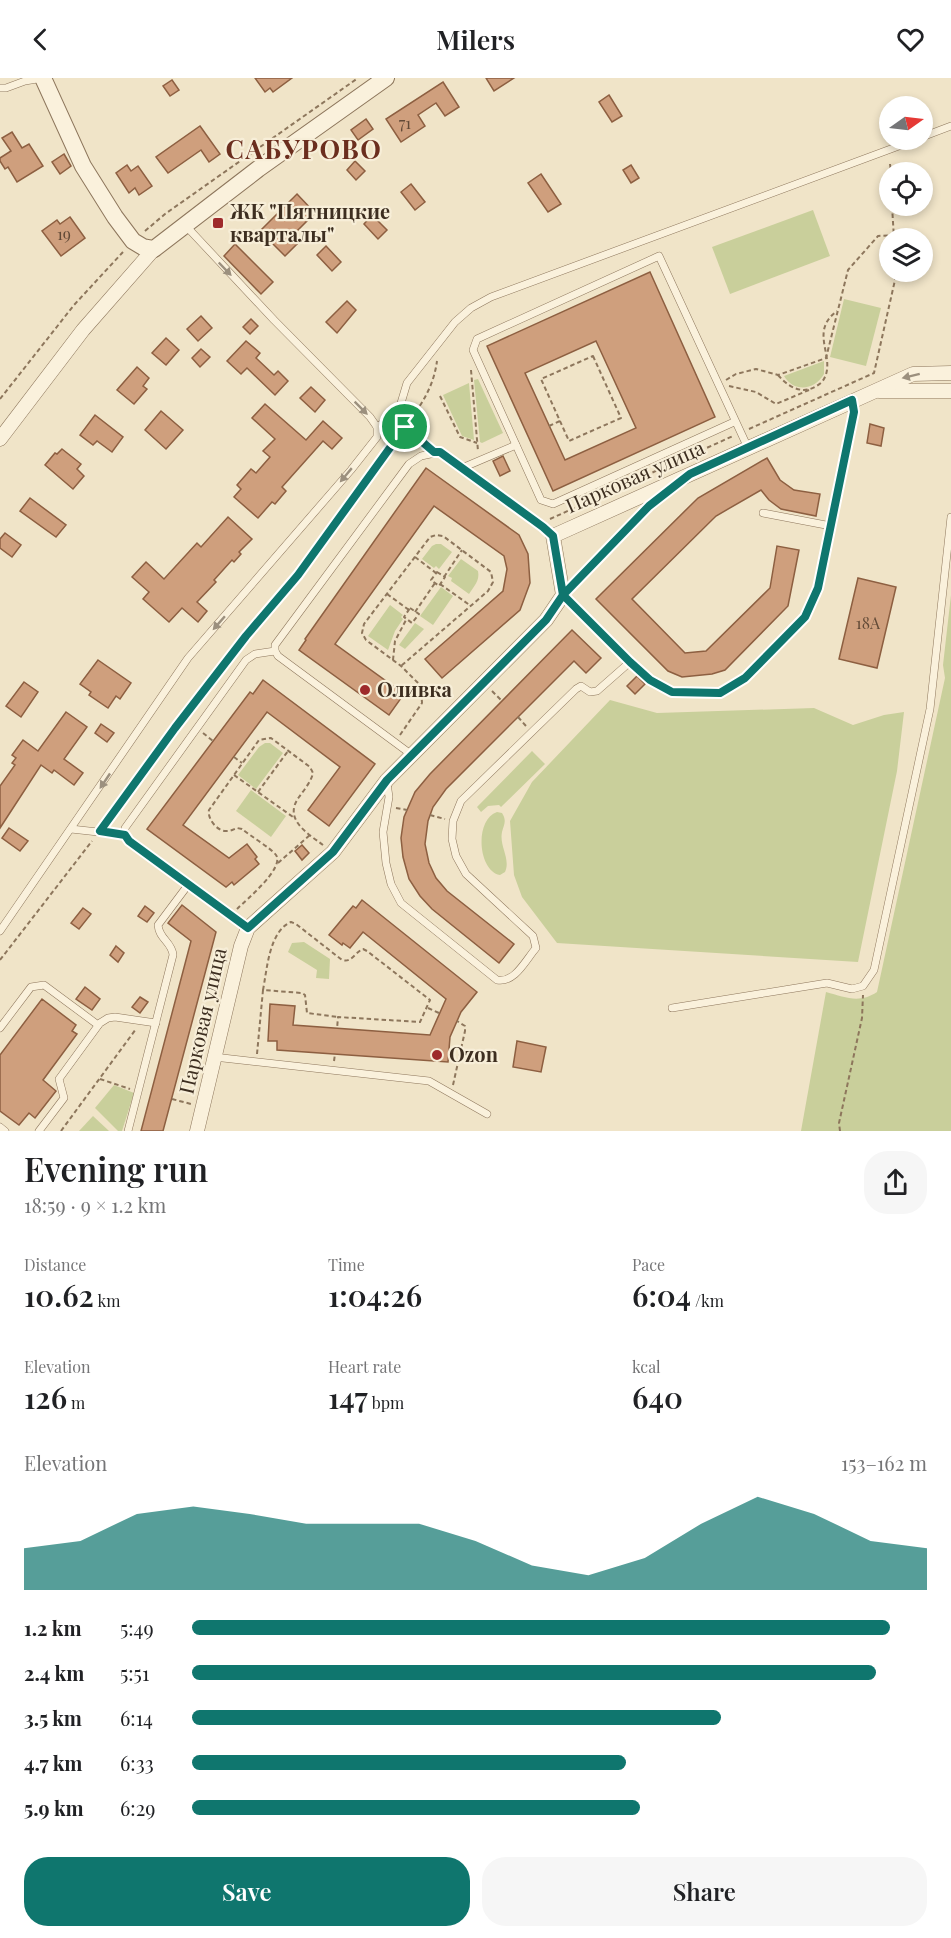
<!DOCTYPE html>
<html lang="en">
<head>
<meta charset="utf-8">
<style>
	body { margin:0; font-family:"Playfair Display",serif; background:#f6f6f6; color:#202124; height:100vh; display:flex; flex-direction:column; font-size:22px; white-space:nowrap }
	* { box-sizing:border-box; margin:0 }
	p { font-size:20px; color:#757577 }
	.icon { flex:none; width:33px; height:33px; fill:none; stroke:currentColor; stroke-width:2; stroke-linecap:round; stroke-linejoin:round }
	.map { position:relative; height:1053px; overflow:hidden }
	.sheet { display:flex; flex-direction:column; background:#fff; flex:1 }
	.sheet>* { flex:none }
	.needle { width:39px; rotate:76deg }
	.tools { position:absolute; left:879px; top:18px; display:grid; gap:12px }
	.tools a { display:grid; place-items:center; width:54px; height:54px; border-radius:50%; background:#fff; box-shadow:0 3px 9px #0003; font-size:30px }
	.pin { position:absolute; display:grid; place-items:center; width:51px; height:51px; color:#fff; margin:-26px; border:3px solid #fff; border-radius:50%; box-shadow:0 2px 6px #0007 }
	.round { display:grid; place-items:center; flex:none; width:63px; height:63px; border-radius:24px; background:#f6f6f6 }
	.summary { display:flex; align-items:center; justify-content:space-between; height:102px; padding:0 24px }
	h1 { font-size:33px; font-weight:600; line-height:45px }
	.figures { display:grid; grid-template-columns:repeat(3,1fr); gap:9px; height:102px; padding:6px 24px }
	.figures div { display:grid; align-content:center }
	.figures b { font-size:30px; font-weight:600 }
	.figures small { font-size:16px; font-weight:400 }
	.figures p { font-size:16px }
	.chart { height:168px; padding:12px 24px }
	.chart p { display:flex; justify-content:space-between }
	.chart svg { width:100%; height:108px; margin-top:6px; fill:#0f766e; opacity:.7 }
	.primary-button { display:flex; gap:12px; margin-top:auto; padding:12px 24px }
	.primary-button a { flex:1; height:69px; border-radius:24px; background:#0f766e; color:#fff; font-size:24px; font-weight:600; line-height:69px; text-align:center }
	.primary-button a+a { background:#f6f6f6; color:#202124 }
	ul { padding:0 24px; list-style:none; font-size:20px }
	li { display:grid; grid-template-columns:96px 72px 1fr; align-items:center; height:45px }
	li i { height:15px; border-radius:8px; background:#0f766e }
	header { display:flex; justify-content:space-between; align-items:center; height:78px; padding:0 24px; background:#fff; font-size:27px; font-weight:600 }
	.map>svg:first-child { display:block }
	.green { fill:#c9cf9b }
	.building { fill:#cf9f7d; stroke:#8d5f41; stroke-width:1.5; fill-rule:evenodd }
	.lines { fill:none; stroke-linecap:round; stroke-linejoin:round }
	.service-casing { stroke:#8d765c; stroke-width:8 }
	.minor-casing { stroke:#8d765c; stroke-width:15 }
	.tertiary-casing { stroke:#8d765c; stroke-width:18 }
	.path { stroke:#8d765c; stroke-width:2; stroke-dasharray:4.5 3; stroke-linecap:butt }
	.service { stroke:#faf1dc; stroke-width:7 }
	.minor { stroke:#faf1dc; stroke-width:14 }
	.tertiary { stroke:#faf1dc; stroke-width:16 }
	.oneway { fill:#9c907e }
	.route-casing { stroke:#fff; stroke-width:12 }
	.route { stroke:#0f766e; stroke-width:8 }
	.poi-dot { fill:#9e2a2b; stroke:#f7eed8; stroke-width:2 }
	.labels { text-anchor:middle; stroke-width:4.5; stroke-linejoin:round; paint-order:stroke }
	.number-label { font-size:16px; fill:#624a37 }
	.poi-label { font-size:20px; font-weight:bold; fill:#3d2e20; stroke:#f7eed8; text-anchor:start }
	.street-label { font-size:20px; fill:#3d2e20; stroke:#f7eed8 }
	.district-label { font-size:26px; font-weight:bold; letter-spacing:1.5px; fill:#6b2e1e; stroke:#f7eed8 }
</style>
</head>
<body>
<header><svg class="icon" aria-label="back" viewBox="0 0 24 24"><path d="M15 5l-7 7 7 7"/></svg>Milers<svg class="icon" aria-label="heart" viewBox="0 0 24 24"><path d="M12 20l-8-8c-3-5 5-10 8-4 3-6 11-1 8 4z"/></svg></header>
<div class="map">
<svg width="951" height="1053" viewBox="0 0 951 1053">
	<rect width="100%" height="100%" fill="#f0e4c8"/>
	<g class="green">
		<polygon points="813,132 830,178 730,216 712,169"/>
		<polygon points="844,221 881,230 866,288 830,279"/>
		<path d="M824,283V296C815,312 794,315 784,298Z"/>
		<polygon points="478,301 503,355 482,365 480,364 474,302"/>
		<polygon points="469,305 474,362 462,358 443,317"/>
		<polygon points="436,466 441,466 452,474 439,491 436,488 434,490 422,481 432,468"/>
		<path d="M461,481L478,493C480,503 474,508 469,516L451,503L452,500L448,498Z"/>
		<polygon points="441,509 453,518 433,547 420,538"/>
		<path d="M951,517V1053H801L826,914C845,919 859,926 877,914L945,600L943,587Z"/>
		<polygon points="390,527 403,537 401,539 403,541 395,553 388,572 368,558"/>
		<polygon points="415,545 424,551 405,571 399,567"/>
		<polygon points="610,622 657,635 814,630 853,647 884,637 904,634 897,693 858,884 557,865 522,819 514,797 510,743 532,704"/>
		<polygon points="265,665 270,665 283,675 256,711 238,697 259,669"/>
		<polygon points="532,673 545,686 501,729 499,727 488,728 481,734 477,729"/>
		<polygon points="251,712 286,738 271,759 236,733"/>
		<path d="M497,734L502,735C507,743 504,746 502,754C499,768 511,781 505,794L500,797C478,793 474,742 497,734Z"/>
		<polygon points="304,864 330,881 329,901 316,900 317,892 288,874 292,865"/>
		<polygon points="114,1007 134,1015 122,1053 118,1053 95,1030"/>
		<polygon points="93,1038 109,1053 79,1053"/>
	</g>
	<g class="building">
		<polygon points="255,0 292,0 273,14 270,10 265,14"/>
		<polygon points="486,0 514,0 494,13"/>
		<polygon points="172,2 179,12 170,18 163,8"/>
		<polygon points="443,4 459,29 445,38 436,25 418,37 425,48 401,64 386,41"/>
		<polygon points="609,17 622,38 612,44 599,24"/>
		<polygon points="366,41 373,51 358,62 351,52"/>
		<polygon points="200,48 220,76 209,84 201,72 168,95 156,79"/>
		<polygon points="12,54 22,70 29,66 43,88 17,104 8,89 5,91 0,83 0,80 11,73 2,60"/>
		<polygon points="64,76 71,88 60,96 52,84"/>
		<polygon points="355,83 365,93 356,102 347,92"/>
		<polygon points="127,87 131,93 138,88 152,108 139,117 135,110 129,115 116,95"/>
		<polygon points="631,87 639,100 631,105 623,92"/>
		<polygon points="541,96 561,126 548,134 528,105"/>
		<polygon points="411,106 425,124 415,132 401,114"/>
		<polygon points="297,116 315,135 291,159 298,165 285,178 260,153"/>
		<polygon points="372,137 387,152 378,161 364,146"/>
		<polygon points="70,139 85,160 61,178 42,153 57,142 60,146"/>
		<polygon points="235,166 273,204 261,216 224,178"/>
		<polygon points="326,168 341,184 332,193 317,177"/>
		<path d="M650,194L715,339L553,413L487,268ZM596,263L636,350L565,382L525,295Z"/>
		<polygon points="347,223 356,232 337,255 326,244"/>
		<polygon points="201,238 212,250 198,263 187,251"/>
		<polygon points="251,241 258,248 250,256 243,249"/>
		<polygon points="166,260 179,272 166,287 152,275"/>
		<polygon points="246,263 260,275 256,280 274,297 278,293 288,303 275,317 247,290 241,296 227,283"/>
		<polygon points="201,271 210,279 200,289 192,280"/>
		<polygon points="137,289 149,300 143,308 147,311 134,326 117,312"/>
		<polygon points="311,309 325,322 315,334 300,320"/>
		<polygon points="265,326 306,362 323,343 342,360 332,371 323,363 282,409 286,413 275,426 272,424 258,440 234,419 241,411 237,407 251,391 256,395 270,379 263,373 275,361 252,340"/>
		<polygon points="161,333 183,352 166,371 145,352"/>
		<polygon points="95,337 123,359 112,374 97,363 93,367 80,357"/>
		<polygon points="870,346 884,350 881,368 867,365"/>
		<polygon points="62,371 81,386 77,391 84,398 73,411 45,387 55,375 57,376"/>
		<polygon points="503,378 510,393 500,398 493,383"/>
		<polygon points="767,380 780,402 794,412 820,416 816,438 781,431 769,422 761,412 716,438 632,521 685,575 706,573 770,510 777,468 799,472 788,528 725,592 712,596 682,599 668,593 596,521 698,420"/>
		<polygon points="426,390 519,457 528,476 530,505 520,532 442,600 425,581 503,513 507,491 504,478 434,428 335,566 404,616 389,637 299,572 306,562 305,561"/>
		<polygon points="30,420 66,447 56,459 20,433"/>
		<polygon points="228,439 252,461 239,474 241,476 234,484 232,482 214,502 216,504 197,524 207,533 198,544 182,530 169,544 143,521 149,514 132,499 146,484 164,501 197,465 201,469"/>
		<polygon points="5,455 21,467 12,479 0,470 0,461"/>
		<polygon points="858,500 896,509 877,590 839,581"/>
		<polygon points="572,552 601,580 586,595 574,583 446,711 433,729 428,743 425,766 429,785 436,800 447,813 514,866 499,885 432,831 420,818 409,801 403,779 401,760 404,739 415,714 430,696"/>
		<polygon points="98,582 131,605 120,621 116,618 108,630 89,617 91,614 80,606"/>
		<polygon points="637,598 645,606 635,616 627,608"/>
		<polygon points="263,602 375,686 329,748 308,732 340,689 267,634 183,747 229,780 247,766 257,779 255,781 259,786 234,807 232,804 226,809 147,751 250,614 253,616"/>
		<polygon points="24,604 38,614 21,639 6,628"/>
		<polygon points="66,634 87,649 64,681 83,695 74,707 54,692 52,695 41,687 0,750 0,708 15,687 12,685 16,680 12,677 23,662 38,673"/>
		<polygon points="101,646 114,655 107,664 95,655"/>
		<polygon points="9,750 28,763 20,773 2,760"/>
		<polygon points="302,767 309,775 302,782 295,773"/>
		<polygon points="362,822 477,914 461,934 450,959 448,984 277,972 277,963 268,963 270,926 295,928 293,947 430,957 446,921 363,854 350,870 343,865 342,867 329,857 353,828 356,830"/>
		<polygon points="182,827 216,854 163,1053 141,1053 191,863 168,845"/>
		<polygon points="145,828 154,835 147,844 138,838"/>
		<polygon points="83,830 91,836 79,851 71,845"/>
		<polygon points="116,868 124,875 118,884 110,877"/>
		<polygon points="85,909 100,921 92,932 76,921"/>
		<polygon points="140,919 148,924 140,935 132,929"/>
		<polygon points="42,921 76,947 72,953 77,956 43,1002 56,1013 35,1040 29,1035 19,1047 0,1033 0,977"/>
		<polygon points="517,963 546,969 541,994 513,989"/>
	</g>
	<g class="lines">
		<defs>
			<g id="service">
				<polyline points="0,10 6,10 25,3 43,0"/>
				<polyline points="922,59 951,48"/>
				<polyline points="734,344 553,426 541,422 473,272 477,261 659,178 748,370"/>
				<polyline points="377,349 385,344 400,341"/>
				<polyline points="434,374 404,349 400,341 401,325 407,305 455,244 471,230 491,219 915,62"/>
				<polyline points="462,390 516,367"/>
				<polyline points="671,411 649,428 563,517 650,602 672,614 720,615 745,600 805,539 818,510 854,334 853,322"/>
				<polyline points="763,435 831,448"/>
				<polyline points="412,677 278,578 275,573 275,567 409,386 421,378 440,374 543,449 553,458"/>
				<path d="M387,705L389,719L383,754L386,785L391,806L401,825L497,902C515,905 525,883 536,870L533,858L466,796L456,778L452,761L453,743L461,723L576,611L581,608L590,614L597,613L630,584"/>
				<polyline points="71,751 125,757"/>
				<polyline points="248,850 129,763 125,757 125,750 246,582 255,576 275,573"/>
				<polyline points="0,853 188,580 351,392 377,359 377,349 370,339 274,242 186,148"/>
				<polyline points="672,930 827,905 852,911 863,908 874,892 930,631 951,439"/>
				<polyline points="0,950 31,909 44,907 98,947"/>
				<polyline points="214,979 429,1003 487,1036"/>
				<polyline points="0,1049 5,1053"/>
				<polyline points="39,1053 64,1020 59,1001 100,945 108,940 115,939 156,945"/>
				<path d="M128,1053L173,877C172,864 159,861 158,847L188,807"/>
			</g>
			<g id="minor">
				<polyline points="879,313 951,313"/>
				<polyline points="0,361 83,252 154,171"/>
				<polyline points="197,1053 241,868 248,850 333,774 387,702 546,542 563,517 553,458 913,296 951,295"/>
			</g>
			<polyline id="tertiary" points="43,0 83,88 115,139 133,163 143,169 154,171 258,91 386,0"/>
		</defs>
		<use href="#service" class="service-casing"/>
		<use href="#minor" class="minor-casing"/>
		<use href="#tertiary" class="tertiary-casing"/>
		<g class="path">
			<polyline points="890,86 891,94"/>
			<polyline points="892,128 894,160"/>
			<polyline points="145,153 165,136 358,0"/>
			<polygon points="593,278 621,340 569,363 541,301"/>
			<polyline points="471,292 478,373"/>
			<path d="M778,297C791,312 806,318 822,304C839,281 807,255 837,233"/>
			<polyline points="726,302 736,296 756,291 778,297 826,280 848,192 878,158 894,157"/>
			<polyline points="729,308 756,314 776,326 809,312"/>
			<polyline points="440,318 460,359 477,365"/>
			<polyline points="0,321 74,227 123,174"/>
			<path d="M411,340C425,322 434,305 437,283"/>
			<polyline points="549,348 560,343"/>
			<polyline points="749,351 874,295 895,202 895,194"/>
			<polyline points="550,441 733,358"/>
			<polyline points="415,479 436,495"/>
			<polygon points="437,494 445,499 439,508 431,502"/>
			<polyline points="444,499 462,472"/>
			<polyline points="440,506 471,528"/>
			<polyline points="387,516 409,532"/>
			<polygon points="410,530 419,536 412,545 404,539"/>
			<polyline points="415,534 435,505"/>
			<polyline points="393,582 395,563 407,540"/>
			<polyline points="492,613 502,623"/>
			<polyline points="518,639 526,648"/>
			<polyline points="203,655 213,663"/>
			<polyline points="400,657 422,625 421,608 401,588 366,562 362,555 364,546 430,459 436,457 443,458 491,494 493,504 488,513 401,588"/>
			<polyline points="234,679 242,685"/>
			<polyline points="234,697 293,739"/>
			<polyline points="258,714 288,673"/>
			<polyline points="396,730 407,732"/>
			<polyline points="430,737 445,741"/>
			<polyline points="106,744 246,558 298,497 399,356"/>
			<polyline points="278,785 310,757"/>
			<path d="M237,831C246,822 285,790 276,777C272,771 249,757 242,751L237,750C234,751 231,753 227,753C217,754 207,740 209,732L259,662L271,660L310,689L313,695C311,704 304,712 299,719C283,741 307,755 323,767"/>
			<polyline points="0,882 92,763"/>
			<path d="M263,912C267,892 269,853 291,844L296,846L342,882C352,885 354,875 363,871L367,873L430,922L420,944L338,939L337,951"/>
			<polyline points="428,930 439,935"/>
			<polyline points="257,976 263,912 302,915 305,917 307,935 338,939"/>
			<polyline points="334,983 335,976"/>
			<polyline points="100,1001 130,1011"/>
			<polyline points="453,1007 465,953 465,948 457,943"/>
			<polyline points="172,1021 191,1026"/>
			<polyline points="61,1053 136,951"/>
			<polyline points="840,1053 839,1045 862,940 863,917"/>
		</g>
		<use href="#service" class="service"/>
		<use href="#minor" class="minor"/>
		<use href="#tertiary" class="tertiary"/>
	</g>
	<defs><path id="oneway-solid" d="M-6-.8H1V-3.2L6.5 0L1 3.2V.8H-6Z" transform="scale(1.5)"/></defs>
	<g class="oneway">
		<use href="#oneway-solid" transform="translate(225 191) rotate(46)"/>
		<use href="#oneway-solid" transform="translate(911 298) rotate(166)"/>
		<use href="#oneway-solid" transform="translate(361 330) rotate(45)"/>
		<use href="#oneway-solid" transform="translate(346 397) rotate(130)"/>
		<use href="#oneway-solid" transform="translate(219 545) rotate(131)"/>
		<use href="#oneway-solid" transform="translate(105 703) rotate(124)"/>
	</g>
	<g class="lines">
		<defs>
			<polyline id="route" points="405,349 298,497 246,558 175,650 100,753 125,757 129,763 248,850 333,774 387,702 546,542 563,517 649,428 690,396 852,322 854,334 818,510 805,539 745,600 720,615 672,614 650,602 630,584 563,517 553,458 543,449 440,374 434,374 405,349"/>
		</defs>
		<use href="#route" class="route-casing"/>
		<use href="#route" class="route"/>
	</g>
	<g class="poi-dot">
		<rect x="212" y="139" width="12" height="12" rx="3"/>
		<circle cx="365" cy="612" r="6"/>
		<circle cx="437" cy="977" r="6"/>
	</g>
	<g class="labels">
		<g class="number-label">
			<text x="405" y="51">71</text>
			<text x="64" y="162">19</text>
			<text x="868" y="551">18А</text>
		</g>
		<g class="poi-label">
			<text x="230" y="141">ЖК "Пятницкие<tspan x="230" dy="23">кварталы"</tspan></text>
			<text x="377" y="619">Оливка</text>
			<text x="449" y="984">Ozon</text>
		</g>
		<g class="street-label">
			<text transform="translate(635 399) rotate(-24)" y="7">Парковая улица</text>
			<text transform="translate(203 943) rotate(-77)" y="7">Парковая улица</text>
		</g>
		<g class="district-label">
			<text x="304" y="81">САБУРОВО</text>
		</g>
	</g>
</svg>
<div class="tools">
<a><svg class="needle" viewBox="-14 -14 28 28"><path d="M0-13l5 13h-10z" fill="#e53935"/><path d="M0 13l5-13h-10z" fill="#757577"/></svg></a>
<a><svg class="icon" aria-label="locate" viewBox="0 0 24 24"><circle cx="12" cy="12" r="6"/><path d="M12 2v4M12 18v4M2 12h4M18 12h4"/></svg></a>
<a><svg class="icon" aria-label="layers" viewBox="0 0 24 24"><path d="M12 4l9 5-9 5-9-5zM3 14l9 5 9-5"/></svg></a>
</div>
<div class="pin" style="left:405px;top:349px;background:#1e9e55"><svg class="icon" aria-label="arrive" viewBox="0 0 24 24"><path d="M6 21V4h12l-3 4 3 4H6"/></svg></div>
</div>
<section class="sheet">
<div class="summary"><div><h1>Evening run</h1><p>18:59 · 9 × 1.2 km</p></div><a class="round"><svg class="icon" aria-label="share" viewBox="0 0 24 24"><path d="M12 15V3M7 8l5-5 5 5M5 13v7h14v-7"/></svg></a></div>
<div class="figures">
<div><p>Distance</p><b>10.62<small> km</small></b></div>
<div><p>Time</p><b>1:04:26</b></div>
<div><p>Pace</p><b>6:04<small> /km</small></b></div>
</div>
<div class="figures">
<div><p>Elevation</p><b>126<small> m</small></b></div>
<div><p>Heart rate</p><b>147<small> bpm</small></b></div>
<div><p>kcal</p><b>640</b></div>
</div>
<div class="chart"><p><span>Elevation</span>153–162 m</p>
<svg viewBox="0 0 160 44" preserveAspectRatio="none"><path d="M0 44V27L10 24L20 13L30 10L40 13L50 17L60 17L70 17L80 24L90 34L100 38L110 31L120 17L130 6L140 13L150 24L160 27V44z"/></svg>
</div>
<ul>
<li><b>1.2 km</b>5:49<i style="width:95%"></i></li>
<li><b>2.4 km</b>5:51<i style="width:93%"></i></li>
<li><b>3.5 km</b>6:14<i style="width:72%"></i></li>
<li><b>4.7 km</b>6:33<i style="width:59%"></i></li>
<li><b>5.9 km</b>6:29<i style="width:61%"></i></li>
</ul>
<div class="primary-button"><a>Save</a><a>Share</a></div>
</section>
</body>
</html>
